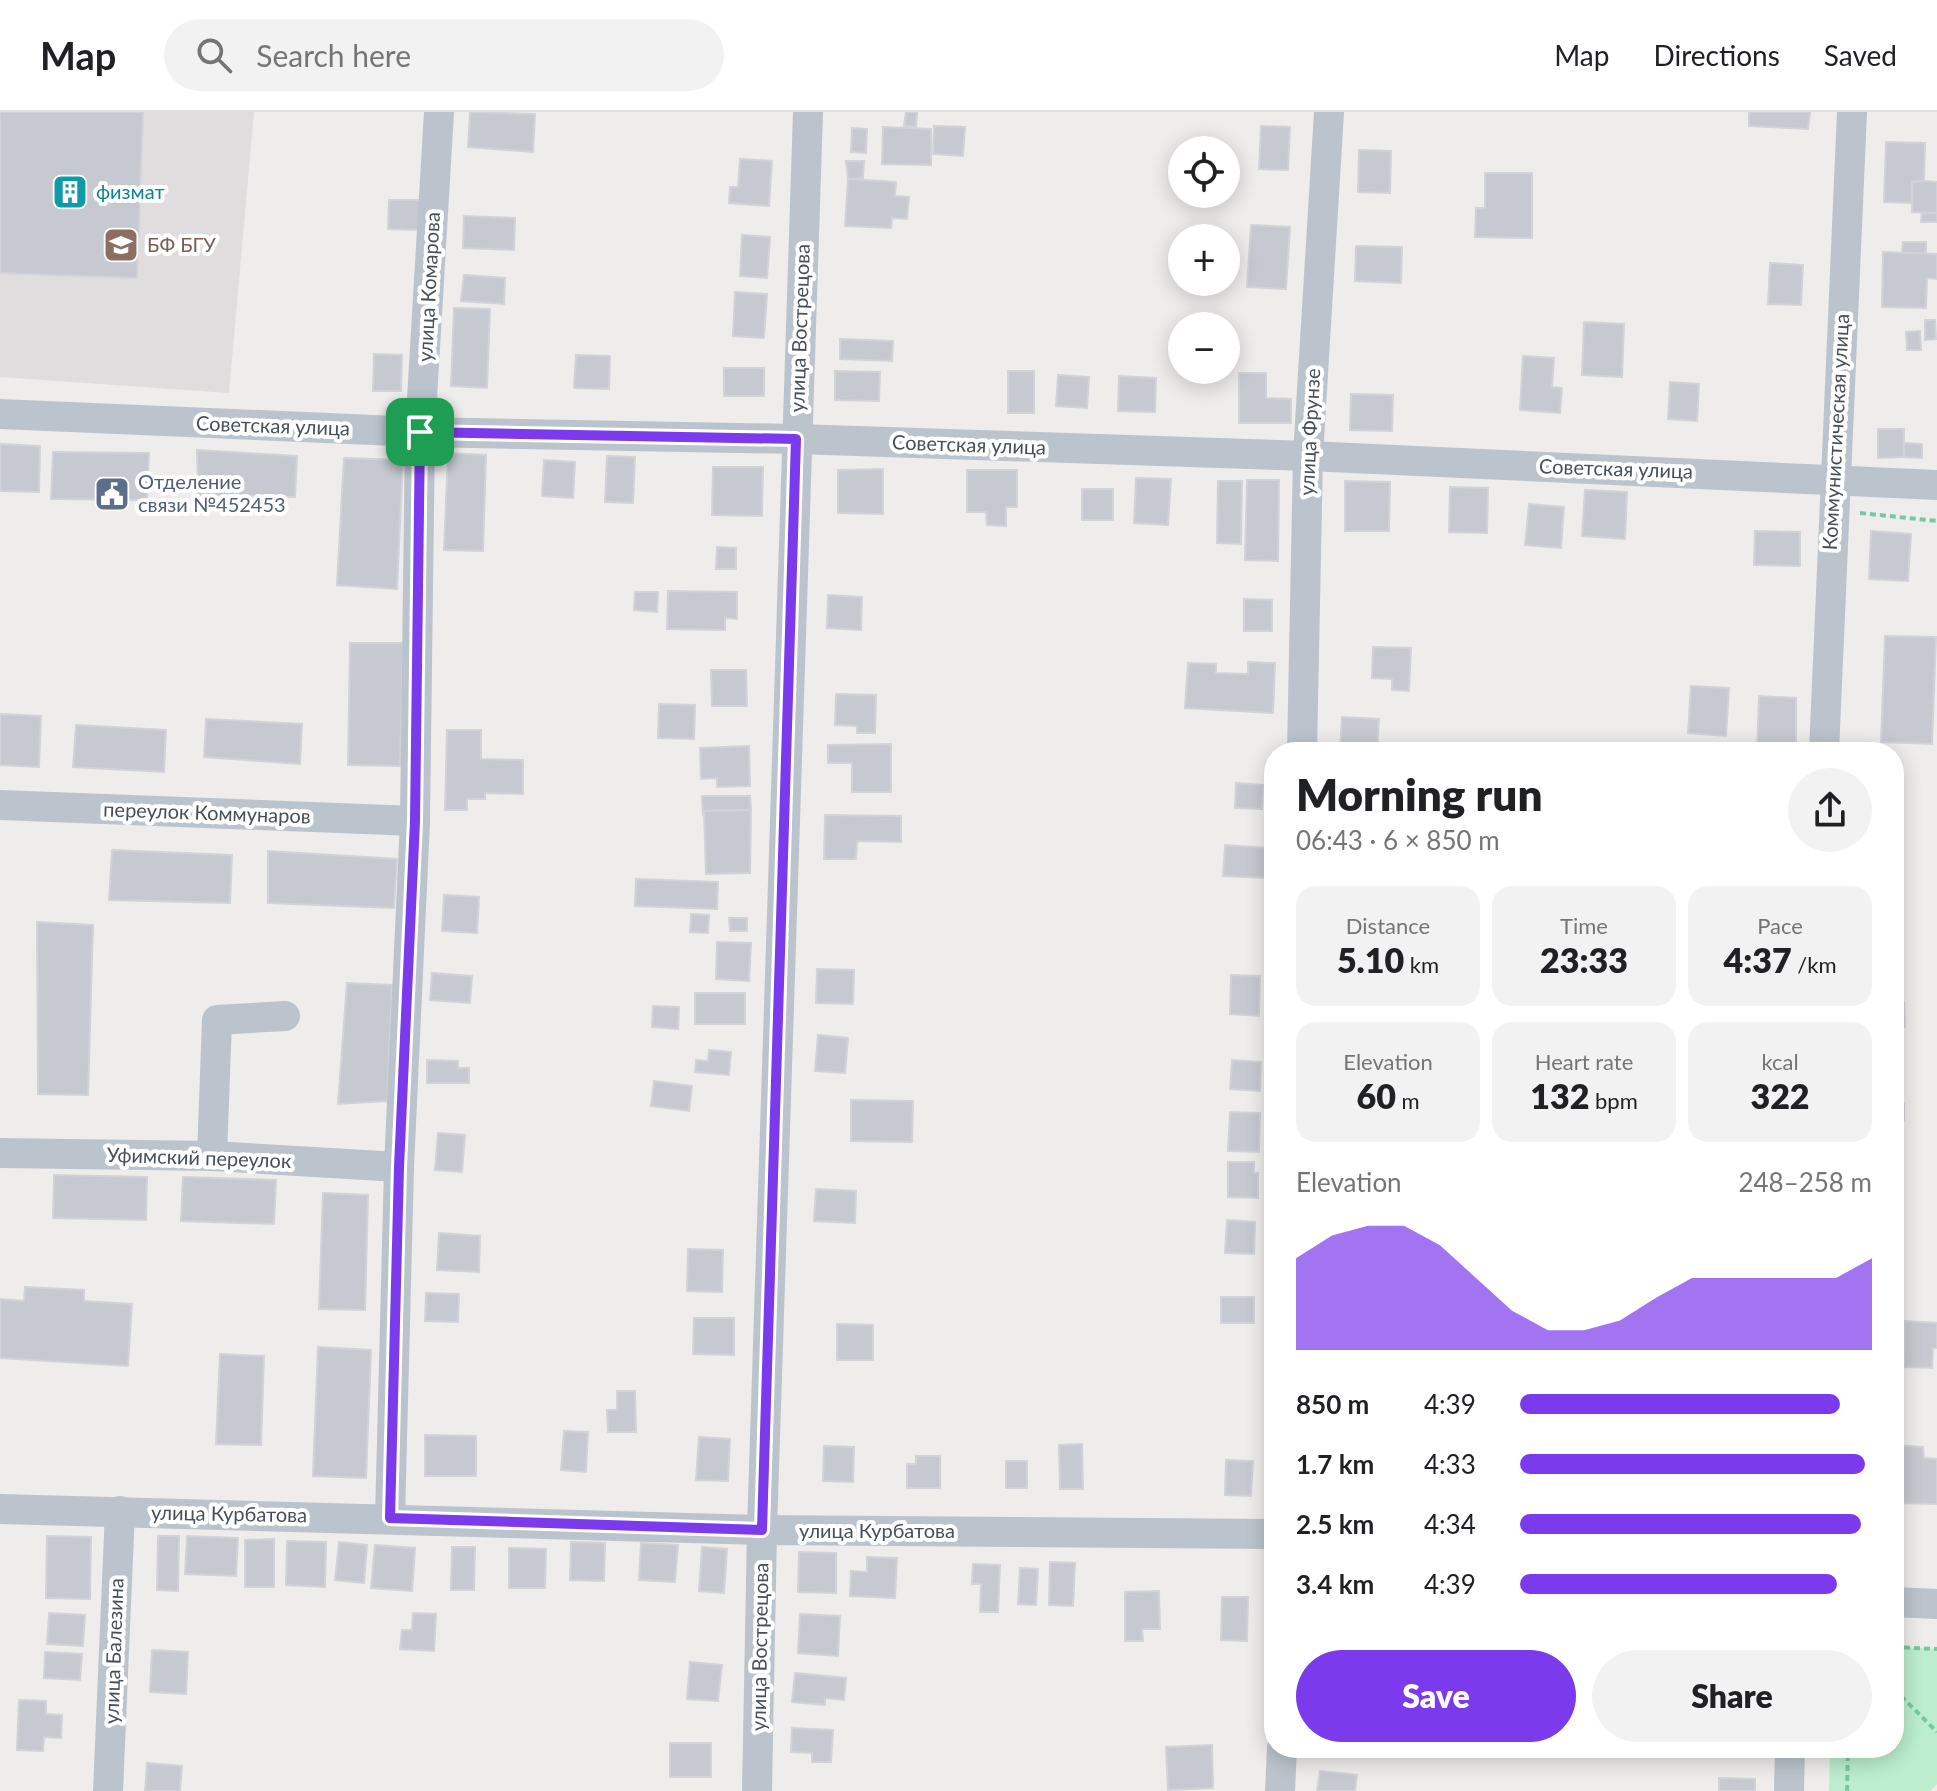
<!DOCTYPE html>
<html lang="en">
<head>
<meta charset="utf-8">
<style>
	body { margin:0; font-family:Lato,sans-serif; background:#f2f2f2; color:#202124; height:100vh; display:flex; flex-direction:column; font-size:30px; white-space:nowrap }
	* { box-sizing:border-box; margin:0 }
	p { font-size:26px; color:#757577 }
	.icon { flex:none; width:44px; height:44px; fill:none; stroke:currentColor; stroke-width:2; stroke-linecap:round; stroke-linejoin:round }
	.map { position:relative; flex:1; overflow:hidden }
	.sheet { position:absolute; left:1264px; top:630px; width:640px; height:1016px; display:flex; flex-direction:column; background:#fff; border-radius:32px; box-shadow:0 4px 20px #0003 }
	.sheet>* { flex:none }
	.tools { position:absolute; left:1168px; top:24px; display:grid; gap:16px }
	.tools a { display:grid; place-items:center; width:72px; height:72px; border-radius:50%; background:#fff; box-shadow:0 4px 20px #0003; font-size:40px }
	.pin { position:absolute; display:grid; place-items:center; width:68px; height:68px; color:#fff; margin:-34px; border-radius:16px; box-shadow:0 4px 12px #0006 }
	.round { display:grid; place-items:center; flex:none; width:84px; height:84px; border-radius:42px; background:#f2f2f2 }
	.head { display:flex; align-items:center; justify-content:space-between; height:136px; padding:0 32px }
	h1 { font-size:44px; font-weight:800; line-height:60px }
	.metrics { display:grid; grid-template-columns:repeat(3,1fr); gap:12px; height:136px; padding:8px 32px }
	.metrics div { display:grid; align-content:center; border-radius:20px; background:#f2f2f2; text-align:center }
	.metrics b { font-size:34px; font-weight:800 }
	.metrics small { font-size:22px; font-weight:400 }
	.metrics p { font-size:22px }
	.chart { height:224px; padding:16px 32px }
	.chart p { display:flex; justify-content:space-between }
	.chart svg { width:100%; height:144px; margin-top:8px; fill:#7c3aed; opacity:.7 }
	.cta { display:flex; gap:16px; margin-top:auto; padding:16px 32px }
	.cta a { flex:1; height:92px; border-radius:48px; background:#7c3aed; color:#fff; font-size:32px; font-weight:800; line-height:92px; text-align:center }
	.cta a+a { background:#f2f2f2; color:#202124 }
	ul { padding:0 32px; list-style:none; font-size:26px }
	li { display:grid; grid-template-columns:128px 96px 1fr; align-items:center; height:60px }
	li i { height:20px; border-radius:10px; background:#7c3aed }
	header { display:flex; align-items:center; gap:48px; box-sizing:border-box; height:112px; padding:0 40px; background:#fff; border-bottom:2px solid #e0e0e0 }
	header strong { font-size:38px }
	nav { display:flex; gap:44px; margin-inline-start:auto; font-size:28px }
	.search { width:560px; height:72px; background:#f2f2f2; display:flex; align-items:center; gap:20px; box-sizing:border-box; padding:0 28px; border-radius:44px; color:#757577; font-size:30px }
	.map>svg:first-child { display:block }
	.education { fill:#e0ddde }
	.green { fill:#bbedce }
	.building { fill:#c6c9cf; stroke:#d1d3d8; stroke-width:2 }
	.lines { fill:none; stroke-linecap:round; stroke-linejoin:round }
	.path { stroke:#74caa0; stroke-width:4; stroke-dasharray:6 4; stroke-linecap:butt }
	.minor { stroke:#bbc4cc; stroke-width:30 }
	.route-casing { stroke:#fff; stroke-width:16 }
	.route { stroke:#7c3aed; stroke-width:10 }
	.labels { text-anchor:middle; stroke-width:8; stroke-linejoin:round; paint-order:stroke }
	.culture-label { font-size:20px; fill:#0d838f; stroke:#fff; text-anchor:start }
	.education-label { font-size:20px; fill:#785e54; stroke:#fff; text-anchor:start }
	.street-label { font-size:20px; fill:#455059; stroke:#fff }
	.service-label { font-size:20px; fill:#4e5e75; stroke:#fff; text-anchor:start }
</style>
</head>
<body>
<header>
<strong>Map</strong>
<div class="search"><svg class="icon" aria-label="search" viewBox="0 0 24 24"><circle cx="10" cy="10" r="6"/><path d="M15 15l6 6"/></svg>Search here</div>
<nav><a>Map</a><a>Directions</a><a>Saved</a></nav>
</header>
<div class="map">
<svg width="1937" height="1679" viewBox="0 0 1937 1679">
	<rect width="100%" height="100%" fill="#efecec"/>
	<polygon class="education" points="0,0 254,0 229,281 0,265"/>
	<polygon class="green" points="1894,1535 1937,1537 1937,1672 1930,1679 1829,1679 1830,1636 1894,1636"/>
	<g class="building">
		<polygon points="0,0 143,0 137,166 0,161"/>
		<polygon points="470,0 535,2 533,40 468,35"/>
		<polygon points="906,0 917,0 916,15 904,14"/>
		<polygon points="1749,0 1810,0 1808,17 1749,14"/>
		<polygon points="934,14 965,15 963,44 933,42"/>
		<polygon points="1261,14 1290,15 1288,58 1259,57"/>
		<polygon points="883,15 931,17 931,53 882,52"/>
		<polygon points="852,16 867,17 866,41 851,40"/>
		<polygon points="1886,30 1925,31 1924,69 1912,70 1912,91 1884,90"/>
		<polygon points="1359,38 1391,39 1390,81 1358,80"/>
		<polygon points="740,47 772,49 769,94 729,91 730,75 738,75"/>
		<polygon points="846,49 864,49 863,66 848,67"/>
		<polygon points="1485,61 1532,61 1532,126 1475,125 1476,96 1485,96"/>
		<polygon points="848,67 896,70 895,84 909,85 907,107 892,106 891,116 845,114"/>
		<polygon points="1924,69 1937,70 1937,101 1912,100 1912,70"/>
		<polygon points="389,88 421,88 420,118 388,117"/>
		<polygon points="1922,101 1937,101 1937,110 1921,110"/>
		<polygon points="464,104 515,106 514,138 463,136"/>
		<polygon points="1251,113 1290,115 1286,177 1247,175"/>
		<polygon points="742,123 770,125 767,166 740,164"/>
		<polygon points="1903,130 1926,130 1926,141 1902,141"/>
		<polygon points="1356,134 1402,135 1401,171 1355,169"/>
		<polygon points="1883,140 1937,142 1937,167 1927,166 1926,196 1882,195"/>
		<polygon points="1770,151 1803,153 1801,193 1768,192"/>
		<polygon points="464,163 505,166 504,192 461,189"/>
		<polygon points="735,180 767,182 764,226 733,224"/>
		<polygon points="454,196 490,197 487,276 451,274"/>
		<polygon points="1925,208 1935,208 1936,227 1925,228"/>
		<polygon points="1584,210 1624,212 1622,265 1582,263"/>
		<polygon points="1920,219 1921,238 1907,238 1906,220"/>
		<polygon points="840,227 893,229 892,249 840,247"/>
		<polygon points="374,242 402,243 401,279 373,279"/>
		<polygon points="576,243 610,244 609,277 574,276"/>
		<polygon points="1523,244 1554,246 1552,275 1562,276 1560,301 1520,298"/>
		<rect x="724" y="256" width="40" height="28"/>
		<polygon points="835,259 880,260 879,289 835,288"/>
		<rect x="1008" y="259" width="26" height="42"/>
		<polygon points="1239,261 1266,261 1266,286 1291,287 1291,311 1239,311"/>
		<polygon points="1058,263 1089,265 1087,296 1056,294"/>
		<polygon points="1119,264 1156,266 1155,300 1118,299"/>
		<polygon points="1670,270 1699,272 1697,309 1668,307"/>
		<polygon points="1351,282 1393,283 1392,319 1350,318"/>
		<polygon points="1878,317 1904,317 1904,345 1878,346"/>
		<polygon points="1904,331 1922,332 1922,346 1904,345"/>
		<polygon points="0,332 40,334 39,380 0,379"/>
		<polygon points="197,338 297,344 295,385 198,383"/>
		<polygon points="53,340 149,341 147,388 51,387"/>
		<polygon points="448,341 486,343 483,439 444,438"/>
		<polygon points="607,344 635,345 633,391 605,390"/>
		<polygon points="344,346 403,348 397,477 337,473"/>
		<polygon points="544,348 575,350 573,386 542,384"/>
		<polygon points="713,355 763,355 762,404 712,403"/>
		<polygon points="883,357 883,402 838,401 838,358"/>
		<polygon points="967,358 1017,358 1017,395 1006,395 1006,414 987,413 986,400 967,400"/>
		<polygon points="1136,366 1171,367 1168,413 1134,411"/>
		<polygon points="1247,368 1279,368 1278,449 1245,448"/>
		<polygon points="1218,369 1242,369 1241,432 1217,431"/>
		<polygon points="1345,369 1390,370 1389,419 1345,419"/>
		<polygon points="1450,375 1488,376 1487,421 1449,420"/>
		<rect x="1082" y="377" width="31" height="31"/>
		<polygon points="1585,378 1627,380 1625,427 1582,424"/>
		<polygon points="1529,392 1564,395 1561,436 1525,433"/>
		<polygon points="1755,419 1800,420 1800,454 1754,453"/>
		<polygon points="1871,419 1911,422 1908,469 1869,467"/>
		<polygon points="717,435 736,436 736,457 716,457"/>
		<polygon points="668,479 737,480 737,507 725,506 725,518 667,517"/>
		<polygon points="635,480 658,480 657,500 634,498"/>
		<polygon points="828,483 862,485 861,518 827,516"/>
		<polygon points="1244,487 1272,488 1272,519 1244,519"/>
		<polygon points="1885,524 1936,525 1932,632 1881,630"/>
		<polygon points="350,531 403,531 400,654 348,653"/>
		<polygon points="1373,535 1411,536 1409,579 1392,578 1392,567 1372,566"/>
		<polygon points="1248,550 1275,551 1273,601 1185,596 1188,551 1216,552 1216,561 1248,562"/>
		<polygon points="711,558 746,558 747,594 712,594"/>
		<polygon points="1691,574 1729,576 1726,624 1688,621"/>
		<polygon points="836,582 876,583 875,621 857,621 857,614 835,613"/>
		<polygon points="1759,584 1796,586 1796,640 1757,640"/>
		<polygon points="659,592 695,593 694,627 658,626"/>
		<polygon points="0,602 41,604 39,655 0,653"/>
		<polygon points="1342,605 1379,607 1377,640 1340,640"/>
		<polygon points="206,607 302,612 300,652 204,645"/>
		<polygon points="76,613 166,618 164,660 73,655"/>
		<polygon points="447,618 481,618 481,647 523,648 523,682 485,681 485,687 467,687 467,698 445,698"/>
		<polygon points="891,632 891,680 852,680 852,651 828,651 828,633"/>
		<polygon points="749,634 750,674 717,675 717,666 701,667 700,636"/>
		<polygon points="1236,671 1263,673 1262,697 1235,696"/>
		<polygon points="702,684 750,684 751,698 704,699 703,704"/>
		<polygon points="751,698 750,761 706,762 704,699"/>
		<polygon points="825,703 901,704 901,730 857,729 856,747 824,747"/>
		<polygon points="1225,733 1269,736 1267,766 1223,764"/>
		<polygon points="112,738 232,743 230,791 109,788"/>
		<polygon points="268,739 397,747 394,796 268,791"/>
		<polygon points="636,767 718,770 717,797 635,794"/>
		<polygon points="444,783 479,785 477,821 442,819"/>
		<polygon points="691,802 709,803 708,821 690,820"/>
		<polygon points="729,806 747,806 747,819 730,819"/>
		<polygon points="37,810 93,813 88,983 38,982"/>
		<polygon points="717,830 751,831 749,869 716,867"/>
		<polygon points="817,857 854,858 853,892 816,891"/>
		<polygon points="432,861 472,864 470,891 430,888"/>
		<polygon points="1231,863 1260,864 1259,904 1230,902"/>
		<polygon points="347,871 392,873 387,989 338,992"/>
		<rect x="695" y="881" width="50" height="31"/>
		<polygon points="1894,890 1904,890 1905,915 1894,915"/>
		<polygon points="653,894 679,895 678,917 652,915"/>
		<polygon points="818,923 848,926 845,961 815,959"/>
		<polygon points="709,938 731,940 729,963 695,960 696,948 708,949"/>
		<polygon points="427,948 458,949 458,956 469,956 469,971 427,971"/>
		<polygon points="1232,948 1261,950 1260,979 1230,977"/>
		<polygon points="1894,952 1903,952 1902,976 1894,976"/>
		<polygon points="654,969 692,974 689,999 651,994"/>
		<polygon points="851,988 913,989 912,1030 851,1029"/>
		<polygon points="1894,991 1904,992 1904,1008 1894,1008"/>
		<polygon points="1230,1000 1260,1001 1259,1040 1228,1039"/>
		<polygon points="438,1021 465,1023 462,1060 435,1058"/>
		<polygon points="1228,1050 1254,1050 1254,1061 1258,1061 1258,1086 1228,1085"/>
		<polygon points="54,1063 147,1065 146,1108 53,1106"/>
		<polygon points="183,1065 276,1068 274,1112 181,1109"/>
		<polygon points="816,1077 856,1079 855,1111 814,1109"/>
		<polygon points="323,1081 368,1083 365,1198 319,1197"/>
		<polygon points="1227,1108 1255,1110 1254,1142 1225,1141"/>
		<polygon points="439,1121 480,1124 479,1160 437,1158"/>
		<polygon points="688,1137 723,1138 722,1180 687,1179"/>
		<polygon points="25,1175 84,1178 84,1189 132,1192 128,1254 0,1246 0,1187 24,1189"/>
		<polygon points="426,1181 459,1182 458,1210 425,1209"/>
		<rect x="1221" y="1185" width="33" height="26"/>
		<polygon points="694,1206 734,1206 734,1243 693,1242"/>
		<polygon points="1905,1209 1937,1211 1937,1236 1933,1236 1932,1256 1904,1255"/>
		<polygon points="837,1212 873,1213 873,1248 837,1248"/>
		<polygon points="318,1235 371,1238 366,1366 313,1364"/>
		<polygon points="220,1242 264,1244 261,1333 216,1332"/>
		<polygon points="617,1279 635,1279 636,1320 608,1320 607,1298 617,1298"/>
		<polygon points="564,1319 588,1320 586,1360 561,1358"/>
		<polygon points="425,1323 476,1324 476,1364 425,1364"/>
		<polygon points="699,1325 730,1327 728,1369 696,1368"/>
		<polygon points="1082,1332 1083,1377 1060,1377 1059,1333"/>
		<polygon points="1894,1333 1923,1335 1924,1346 1937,1347 1937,1392 1894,1391"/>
		<polygon points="824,1334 854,1335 853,1370 823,1369"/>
		<polygon points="916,1344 940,1344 940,1376 907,1376 907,1352 916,1352"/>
		<polygon points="1226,1348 1253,1349 1251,1384 1225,1383"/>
		<rect x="1006" y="1349" width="21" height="27"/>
		<polygon points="47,1424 91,1425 90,1487 46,1486"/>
		<polygon points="158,1424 179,1424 178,1479 157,1478"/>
		<polygon points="187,1424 238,1426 236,1464 185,1462"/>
		<polygon points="274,1427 274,1475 245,1475 245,1428"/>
		<polygon points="287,1429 326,1430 325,1475 286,1473"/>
		<polygon points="339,1430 367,1433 364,1471 335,1468"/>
		<polygon points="571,1430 605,1431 604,1469 570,1468"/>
		<polygon points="641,1431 678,1433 675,1470 639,1468"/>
		<polygon points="375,1433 415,1436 412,1479 371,1476"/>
		<polygon points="452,1435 475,1435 474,1478 451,1478"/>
		<polygon points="702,1435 727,1437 724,1481 699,1479"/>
		<polygon points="509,1436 546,1437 545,1476 509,1476"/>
		<polygon points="799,1440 836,1441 836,1481 798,1480"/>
		<polygon points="867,1445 897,1446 895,1486 850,1484 851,1459 867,1460"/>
		<polygon points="1050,1450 1075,1451 1073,1494 1049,1493"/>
		<polygon points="973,1452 1000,1453 998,1500 980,1500 981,1472 972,1472"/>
		<polygon points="1020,1456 1038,1457 1036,1493 1018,1492"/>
		<polygon points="1159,1479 1160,1517 1142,1517 1143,1529 1125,1529 1125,1480"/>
		<polygon points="1222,1485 1248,1485 1247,1529 1221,1528"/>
		<polygon points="49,1501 85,1503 83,1534 47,1532"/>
		<polygon points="413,1501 436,1502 434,1539 400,1537 402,1518 412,1518"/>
		<polygon points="800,1502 840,1504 838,1544 798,1541"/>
		<polygon points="152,1538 188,1540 186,1582 150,1580"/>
		<polygon points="45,1540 82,1542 80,1568 44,1566"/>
		<polygon points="690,1550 722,1553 718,1589 687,1587"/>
		<polygon points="795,1561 846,1566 844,1588 825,1586 825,1593 792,1590"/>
		<polygon points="19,1588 46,1589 46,1602 62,1603 61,1626 44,1625 43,1639 17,1638"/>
		<polygon points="792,1616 833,1618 831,1650 812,1650 812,1641 791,1640"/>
		<rect x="670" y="1631" width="41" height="34"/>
		<polygon points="1212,1633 1213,1676 1168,1678 1166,1635"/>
		<polygon points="147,1651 182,1654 180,1679 145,1679"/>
		<polygon points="1320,1659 1357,1663 1355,1679 1317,1679"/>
		<polygon points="1719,1666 1755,1667 1755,1679 1719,1679"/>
	</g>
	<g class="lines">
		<g class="path">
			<polyline points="1860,401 1937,409"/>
			<polyline points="1894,1535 1937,1537"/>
			<polyline points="1894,1577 1937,1620"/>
			<polyline points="1847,1679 1848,1636"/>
		</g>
		<g class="minor">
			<polyline points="0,302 420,320 796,327 1308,344 1937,373"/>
			<polyline points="1302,640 1308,344 1329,0"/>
			<polyline points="1824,640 1852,0"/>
			<polyline points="0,693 415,709"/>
			<polyline points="0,1041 212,1044 399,1055"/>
			<polyline points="212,1044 217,908 285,904"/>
			<polyline points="0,1397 762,1418 1274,1422"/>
			<polyline points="390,1406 399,1055 415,709 420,320 439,0"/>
			<polyline points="1894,1490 1937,1492"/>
			<polyline points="108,1679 120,1399"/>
			<polyline points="757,1679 762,1418 808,0"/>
			<polyline points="1280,1679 1282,1636"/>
			<polyline points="1789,1679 1790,1636"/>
		</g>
	</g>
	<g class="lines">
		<defs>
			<polygon id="route" points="420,320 796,327 762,1418 390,1406 399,1055 415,709"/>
		</defs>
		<use href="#route" class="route-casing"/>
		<use href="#route" class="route"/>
	</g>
	<defs>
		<symbol id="building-square" viewBox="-11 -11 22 22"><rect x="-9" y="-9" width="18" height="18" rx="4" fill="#0f9aa8" stroke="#fff"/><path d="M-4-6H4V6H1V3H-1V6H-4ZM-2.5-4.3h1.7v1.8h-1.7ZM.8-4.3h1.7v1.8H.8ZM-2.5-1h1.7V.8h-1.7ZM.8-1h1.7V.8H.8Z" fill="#fff"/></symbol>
		<symbol id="university-square" viewBox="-11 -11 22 22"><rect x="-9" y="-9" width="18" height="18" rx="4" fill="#8d6e63" stroke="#fff"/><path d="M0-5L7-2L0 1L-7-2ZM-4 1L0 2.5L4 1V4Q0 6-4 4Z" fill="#fff"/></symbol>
		<symbol id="civic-square" viewBox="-11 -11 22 22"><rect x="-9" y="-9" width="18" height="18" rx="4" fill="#5c6f8a" stroke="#fff"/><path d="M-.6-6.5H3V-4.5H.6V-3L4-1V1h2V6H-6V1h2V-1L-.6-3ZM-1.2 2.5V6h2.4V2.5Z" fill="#fff"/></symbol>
	</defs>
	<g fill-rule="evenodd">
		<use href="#building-square" x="50" y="60" width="40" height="40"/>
		<use href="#university-square" x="101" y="113" width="40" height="40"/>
		<use href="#civic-square" x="92" y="362" width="40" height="40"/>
	</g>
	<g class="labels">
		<g class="culture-label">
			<text x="96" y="87">физмат</text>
		</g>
		<g class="education-label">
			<text x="147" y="140">БФ БГУ</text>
		</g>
		<g class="street-label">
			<text transform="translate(429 175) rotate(-87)" y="7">улица Комарова</text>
			<text transform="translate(800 216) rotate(-88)" y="7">улица Вострецова</text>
			<text transform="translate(273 314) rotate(2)" y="7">Советская улица</text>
			<text transform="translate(1310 320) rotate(-87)" y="7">улица Фрунзе</text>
			<text transform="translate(1836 320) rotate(-87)" y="7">Коммунистическая улица</text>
			<text transform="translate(969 333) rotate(2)" y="7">Советская улица</text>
			<text transform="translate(1616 357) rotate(2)" y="7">Советская улица</text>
			<text transform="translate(207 701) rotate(2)" y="7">переулок Коммунаров</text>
			<text transform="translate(199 1046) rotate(2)" y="7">Уфимский переулок</text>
			<text transform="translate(229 1402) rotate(1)" y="7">улица Курбатова</text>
			<text x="877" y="1426">улица Курбатова</text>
			<text transform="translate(760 1535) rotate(-89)" y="7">улица Вострецова</text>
			<text transform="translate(114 1539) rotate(-88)" y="7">улица Балезина</text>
		</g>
		<g class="service-label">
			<text x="138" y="377">Отделение<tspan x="138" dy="23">связи №452453</tspan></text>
		</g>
	</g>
</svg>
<div class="tools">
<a><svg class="icon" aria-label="locate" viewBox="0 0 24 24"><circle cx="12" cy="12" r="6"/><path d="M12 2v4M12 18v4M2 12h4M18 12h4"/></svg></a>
<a>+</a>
<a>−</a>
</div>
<div class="pin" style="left:420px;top:320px;background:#1e9e55"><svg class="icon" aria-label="arrive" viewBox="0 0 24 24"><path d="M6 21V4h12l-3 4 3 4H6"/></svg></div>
<section class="sheet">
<div class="head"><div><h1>Morning run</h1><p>06:43 · 6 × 850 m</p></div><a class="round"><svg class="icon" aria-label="share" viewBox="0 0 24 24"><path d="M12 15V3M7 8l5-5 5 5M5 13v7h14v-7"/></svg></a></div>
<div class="metrics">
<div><p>Distance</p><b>5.10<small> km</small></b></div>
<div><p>Time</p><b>23:33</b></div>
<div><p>Pace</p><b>4:37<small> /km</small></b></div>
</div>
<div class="metrics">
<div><p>Elevation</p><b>60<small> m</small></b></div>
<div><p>Heart rate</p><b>132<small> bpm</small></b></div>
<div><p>kcal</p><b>322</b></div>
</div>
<div class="chart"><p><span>Elevation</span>248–258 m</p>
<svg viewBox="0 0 160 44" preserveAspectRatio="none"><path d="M0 44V16L10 9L20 6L30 6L40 12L50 22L60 32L70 38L80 38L90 35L100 28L110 22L120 22L130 22L140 22L150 22L160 16V44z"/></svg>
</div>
<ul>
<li><b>850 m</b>4:39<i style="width:91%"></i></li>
<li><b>1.7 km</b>4:33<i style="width:98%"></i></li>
<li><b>2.5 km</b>4:34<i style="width:97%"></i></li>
<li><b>3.4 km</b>4:39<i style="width:90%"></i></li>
</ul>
<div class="cta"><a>Save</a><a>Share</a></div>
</section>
</div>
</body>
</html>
